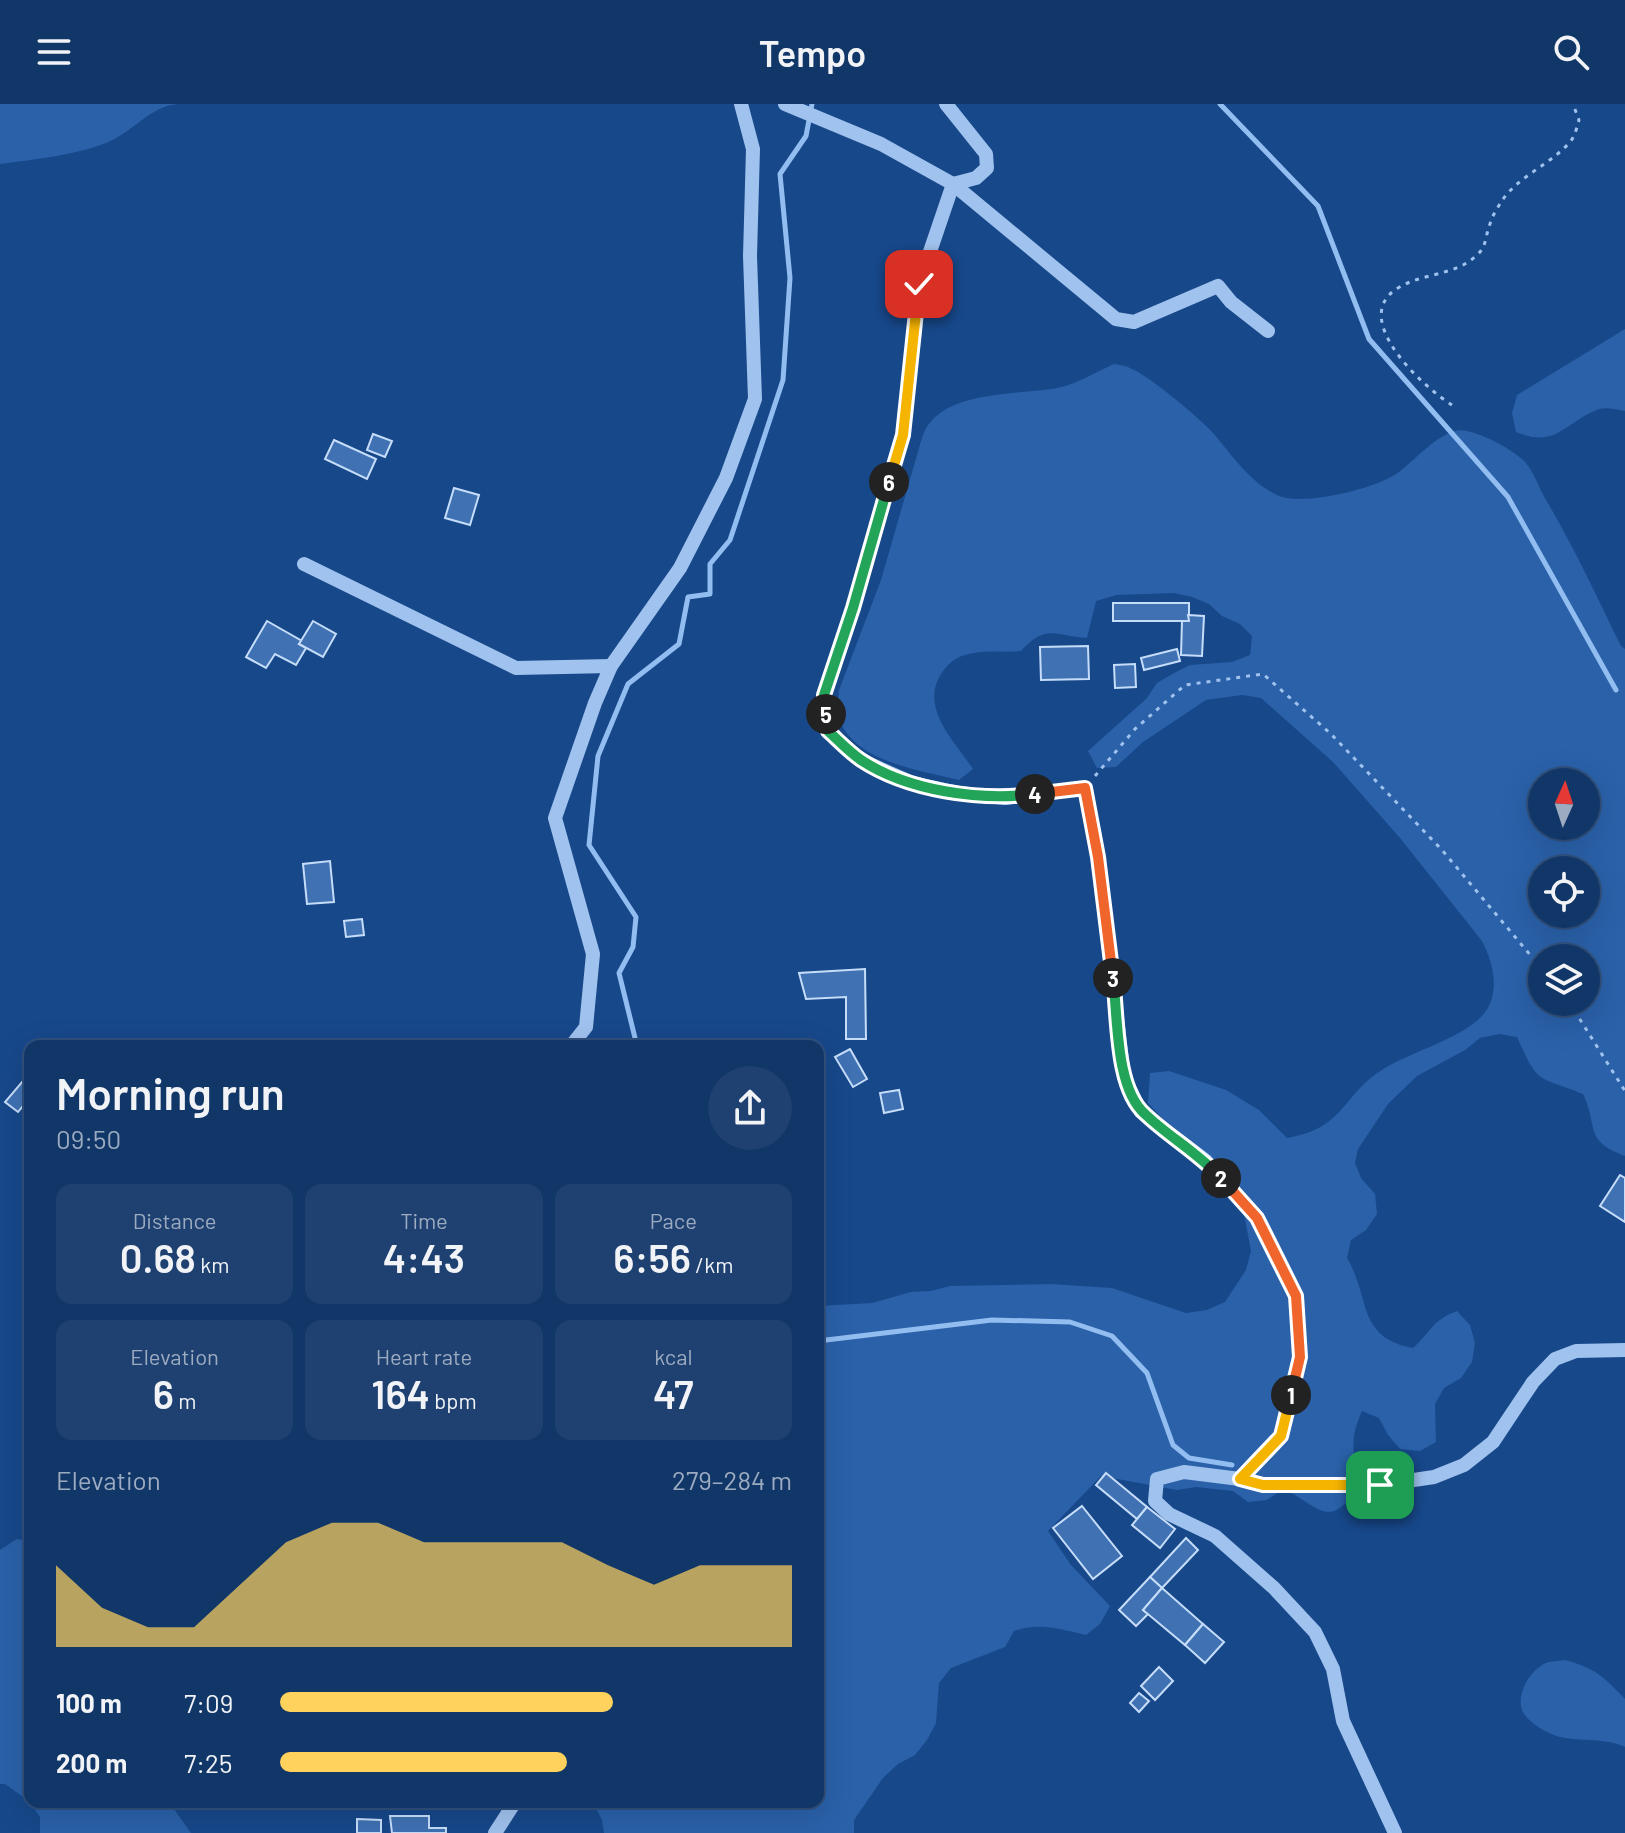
<!DOCTYPE html>
<html lang="en">
<head>
<meta charset="utf-8">
<style>
	body { margin:0; font-family:Barlow,sans-serif; background:#1e4171; color:#f1f3f6; height:100vh; display:flex; flex-direction:column; font-size:30px; white-space:nowrap }
	* { box-sizing:border-box; margin:0 }
	p { font-size:26px; color:#9cabc0 }
	.icon { flex:none; width:44px; height:44px; fill:none; stroke:currentColor; stroke-width:2; stroke-linecap:round; stroke-linejoin:round }
	.map { position:relative; flex:1; overflow:hidden }
	.drawer { position:absolute; left:24px; top:936px; width:800px; height:768px; display:flex; flex-direction:column; background:#113668; border-radius:16px; box-shadow:0 8px 32px #0002,0 0 0 2px #30507c }
	.drawer>* { flex:none }
	.needle { width:52px; rotate:3deg }
	.fabs { position:absolute; left:1528px; top:664px; display:grid; gap:16px }
	.fabs a { display:grid; place-items:center; width:72px; height:72px; border-radius:50%; background:#113668; box-shadow:0 8px 32px #0002,0 0 0 2px #30507c; font-size:40px }
	.pin { position:absolute; display:grid; place-items:center; width:68px; height:68px; color:#fff; margin:-34px; border-radius:16px; box-shadow:0 4px 12px #0006 }
	.km { position:absolute; width:40px; height:40px; margin:-20px; border-radius:50%; background:#222; color:#fff; font-size:22px; line-height:40px; text-align:center }
	.round { display:grid; place-items:center; flex:none; width:84px; height:84px; border-radius:42px; background:#1e4171 }
	.headline { display:flex; align-items:center; justify-content:space-between; height:136px; padding:0 32px }
	h1 { font-size:44px; font-weight:600; line-height:60px }
	.figures { display:grid; grid-template-columns:repeat(3,1fr); gap:12px; height:136px; padding:8px 32px }
	.figures div { display:grid; align-content:center; border-radius:16px; background:#1e4171; text-align:center }
	.figures b { font-size:40px; font-weight:600 }
	.figures small { font-size:22px; font-weight:400 }
	.figures p { font-size:22px }
	.chart { height:224px; padding:16px 32px }
	.chart p { display:flex; justify-content:space-between }
	.chart svg { width:100%; height:144px; margin-top:8px; fill:#ffd25d; opacity:.7 }
	ul { padding:0 32px; list-style:none; font-size:26px }
	li { display:grid; grid-template-columns:128px 96px 1fr; align-items:center; height:60px }
	li i { height:20px; border-radius:10px; background:#ffd25d }
	header { display:flex; justify-content:space-between; align-items:center; height:104px; padding:0 32px; background:#113668; font-size:36px; font-weight:600 }
	.map>svg:first-child { display:block }
	.green { fill:#2a61a9; fill-rule:evenodd }
	.lines { fill:none; stroke-linecap:round; stroke-linejoin:round }
	.stream { stroke:#92bdf1; stroke-width:5 }
	.building { fill:#3f71b3; stroke:#c6ddfa; stroke-width:2 }
	.path { stroke:#a0c2ee; stroke-width:3; stroke-dasharray:4 6; stroke-linecap:butt }
	.minor { stroke:#a0c2ee; stroke-width:14 }
	.split-1-casing { stroke:#fff; stroke-width:16 }
	.split-2-casing { stroke:#fff; stroke-width:16 }
	.split-3-casing { stroke:#fff; stroke-width:16 }
	.split-4-casing { stroke:#fff; stroke-width:16 }
	.split-5-casing { stroke:#fff; stroke-width:16 }
	.split-6-casing { stroke:#fff; stroke-width:16 }
	.split-7-casing { stroke:#fff; stroke-width:16 }
	.split-1 { stroke:#f5b400; stroke-width:10 }
	.split-2 { stroke:#f0652b; stroke-width:10 }
	.split-3 { stroke:#22a559; stroke-width:10 }
	.split-4 { stroke:#f0652b; stroke-width:10 }
	.split-5 { stroke:#22a559; stroke-width:10 }
	.split-6 { stroke:#22a559; stroke-width:10 }
	.split-7 { stroke:#f5b400; stroke-width:10 }
</style>
</head>
<body>
<header><svg class="icon" aria-label="menu" viewBox="0 0 24 24"><path d="M4 6h16M4 12h16M4 18h16"/></svg>Tempo<svg class="icon" aria-label="search" viewBox="0 0 24 24"><circle cx="10" cy="10" r="6"/><path d="M15 15l6 6"/></svg></header>
<div class="map">
<svg width="1625" height="1729" viewBox="0 0 1625 1729">
	<rect width="100%" height="100%" fill="#17488a"/>
	<g class="green">
		<path d="M0,0H178C150,2 132,29 106,39C72,52 36,55 0,60Z"/>
		<path d="M1625,225V307C1617,306 1607,303 1599,305C1565,318 1556,345 1516,328L1512,309L1517,291Z"/>
		<path d="M1114,260C1120,261 1127,262 1132,265C1148,271 1201,315 1213,329C1232,351 1250,379 1279,392C1303,402 1374,385 1396,370C1415,357 1432,334 1455,327C1471,322 1514,346 1525,358C1534,368 1539,384 1546,396C1574,443 1597,493 1621,542L1625,545V1052C1583,1036 1599,1024 1583,990C1536,971 1539,982 1517,933L1499,930L1480,934L1465,946L1417,972L1388,1000L1358,1045L1355,1059L1361,1074L1375,1090L1377,1110L1366,1126L1351,1136L1347,1154C1371,1194 1356,1233 1413,1244C1432,1227 1432,1216 1457,1207L1470,1221L1475,1239L1472,1258L1461,1274L1444,1284L1435,1300L1436,1338L1420,1347L1400,1345L1388,1331L1379,1314L1362,1307C1347,1340 1356,1351 1357,1384C1329,1429 1316,1399 1283,1385L1267,1396L1248,1398L1233,1387L1196,1383L1177,1386L1101,1372L1048,1427L1071,1461L1110,1502L1100,1520L1086,1531C1060,1525 1039,1518 1014,1527L1005,1543L951,1564L939,1579L936,1619L927,1636L915,1651L898,1660L883,1674L854,1716V1729H604L602,1716L593,1698H818V1202L872,1199L911,1188L931,1187L950,1182L1051,1180L1112,1184L1186,1209L1207,1206L1225,1198L1246,1166L1251,1147L1244,1110L1225,1068L1172,1025L1148,999L1150,969L1169,967L1226,986L1259,1006L1287,1034C1347,1024 1341,990 1385,964C1411,948 1469,932 1486,907C1500,886 1493,858 1482,837L1400,734L1333,658L1261,594L1242,591L1206,596L1143,638L1116,663L1097,664L1088,647L1146,595L1157,579L1174,569L1190,561L1232,558L1250,551L1252,532L1240,520L1222,512L1209,500L1192,493L1174,489L1116,491L1096,497L1087,534C1055,532 1046,519 1021,547C1003,549 982,545 965,551C954,554 947,561 941,570C919,604 956,639 973,665L959,676C919,666 844,657 837,605C837,599 839,592 839,586L881,476L921,337C923,332 925,324 929,320C954,286 1020,291 1057,284C1077,280 1096,268 1114,260ZM1542,678H1586V722H1542ZM1542,766H1586V810H1542ZM1542,854H1586V898H1542Z"/>
		<polygon points="17,1435 30,1437 30,1459 23,1478 30,1522 30,1698 5,1680 0,1680 0,1446"/>
		<path d="M1565,1556C1595,1564 1604,1573 1625,1595V1643C1600,1631 1569,1641 1545,1627C1537,1623 1525,1614 1522,1606C1516,1589 1531,1565 1546,1559C1551,1557 1560,1557 1565,1556Z"/>
		<polygon points="30,1698 169,1698 191,1729 40,1729 40,1713"/>
	</g>
	<g class="lines">
		<g class="stream">
			<polyline points="1220,0 1318,102 1369,235 1508,393 1616,586"/>
			<polyline points="637,942 619,869 633,843 636,813 589,741 598,652 628,580 679,540 688,493 710,490 710,460 730,436 783,276 790,174 780,70 806,32 812,0"/>
			<polyline points="818,1237 992,1216 1070,1218 1112,1232 1147,1269 1173,1341 1189,1354 1232,1361"/>
		</g>
	</g>
	<g class="building">
		<polygon points="373,330 392,337 385,353 367,346"/>
		<polygon points="334,336 376,355 367,375 325,355"/>
		<polygon points="454,384 479,391 470,421 445,414"/>
		<rect x="1113" y="499" width="76" height="18"/>
		<polygon points="1188,511 1204,512 1202,552 1181,551 1182,517 1189,517"/>
		<polygon points="267,517 302,537 299,540 306,544 296,561 275,550 266,564 246,553"/>
		<polygon points="313,517 336,530 323,553 299,540"/>
		<polygon points="1088,542 1089,575 1041,576 1040,543"/>
		<polygon points="1177,545 1180,557 1144,566 1141,554"/>
		<polygon points="1135,560 1136,583 1115,584 1114,561"/>
		<polygon points="330,757 334,798 307,800 303,760"/>
		<polygon points="362,815 364,831 346,833 344,817"/>
		<polygon points="865,865 866,935 846,935 846,893 806,895 799,869"/>
		<polygon points="850,945 867,975 853,983 835,953"/>
		<polygon points="22,978 30,984 30,994 18,1008 5,998"/>
		<polygon points="899,986 903,1005 884,1009 880,989"/>
		<polygon points="1620,1071 1625,1074 1625,1118 1600,1102"/>
		<polygon points="1106,1369 1147,1403 1137,1415 1096,1381"/>
		<polygon points="1082,1402 1122,1452 1093,1475 1053,1424"/>
		<polygon points="1147,1403 1175,1425 1160,1444 1132,1421"/>
		<polygon points="1186,1434 1198,1446 1162,1484 1150,1473"/>
		<polygon points="1150,1473 1162,1484 1143,1506 1148,1510 1136,1522 1119,1506"/>
		<polygon points="1162,1484 1203,1520 1185,1541 1143,1506"/>
		<polygon points="1203,1520 1224,1538 1205,1559 1185,1541"/>
		<polygon points="1159,1563 1173,1577 1155,1596 1141,1582"/>
		<polygon points="1139,1589 1149,1597 1139,1608 1130,1599"/>
		<polygon points="390,1712 429,1712 429,1724 446,1724 446,1729 392,1729"/>
		<polygon points="357,1715 381,1716 381,1729 357,1729"/>
	</g>
	<g class="lines">
		<g class="path">
			<path d="M1452,301C1423,283 1348,214 1398,184C1422,169 1454,172 1476,152C1487,143 1485,132 1490,120C1492,112 1497,105 1501,98C1518,72 1550,61 1570,38C1575,32 1577,23 1579,16L1573,0"/>
			<polyline points="1095,672 1135,625 1185,581 1263,570 1331,630 1442,746 1542,865"/>
			<polyline points="1569,898 1625,987"/>
		</g>
		<g class="minor">
			<polyline points="785,0 881,40 953,80 919,180 903,331 853,504 824,591 828,627 861,656 912,679 959,689 1005,694 1085,684 1098,753 1124,973 1141,1008 1205,1056 1257,1114 1296,1192 1300,1253 1281,1332 1240,1375 1184,1368 1157,1375 1155,1397 1169,1410 1215,1432 1274,1484 1315,1528 1333,1565 1343,1617 1395,1729"/>
			<polyline points="946,0 986,50 987,64 976,74 953,80"/>
			<polyline points="953,80 1116,215 1134,218 1218,182 1231,198 1268,227"/>
			<polyline points="304,460 516,564 611,562"/>
			<polyline points="571,942 586,923 593,850 555,714 595,599 611,562 680,464 726,374 755,295 750,152 753,45 741,0"/>
			<polyline points="1240,1375 1263,1381 1380,1381 1434,1373 1464,1361 1493,1338 1533,1278 1555,1255 1576,1247 1625,1246"/>
			<polyline points="495,1729 515,1698"/>
		</g>
	</g>
	<g class="lines">
		<defs>
			<polyline id="split-1" points="1291,1291 1281,1332 1240,1375 1263,1381 1380,1381"/>
			<polyline id="split-2" points="1221,1074 1257,1114 1296,1192 1300,1253 1291,1291"/>
			<path id="split-3" d="M1113,874C1118,912 1115,984 1145,1010C1169,1033 1198,1049 1221,1074"/>
			<polyline id="split-4" points="1035,690 1085,684 1098,753 1113,874"/>
			<path id="split-5" d="M826,610L828,627C838,636 849,648 861,656C908,687 980,697 1035,690"/>
			<polyline id="split-6" points="826,610 824,591 853,504 889,378"/>
			<polyline id="split-7" points="889,378 903,331 919,180"/>
		</defs>
		<use href="#split-1" class="split-1-casing"/>
		<use href="#split-2" class="split-2-casing"/>
		<use href="#split-3" class="split-3-casing"/>
		<use href="#split-4" class="split-4-casing"/>
		<use href="#split-5" class="split-5-casing"/>
		<use href="#split-6" class="split-6-casing"/>
		<use href="#split-7" class="split-7-casing"/>
		<use href="#split-1" class="split-1"/>
		<use href="#split-2" class="split-2"/>
		<use href="#split-3" class="split-3"/>
		<use href="#split-4" class="split-4"/>
		<use href="#split-5" class="split-5"/>
		<use href="#split-6" class="split-6"/>
		<use href="#split-7" class="split-7"/>
	</g>
</svg>
<div class="fabs">
<a><svg class="needle" viewBox="-14 -14 28 28"><path d="M0-13l5 13h-10z" fill="#e53935"/><path d="M0 13l5-13h-10z" fill="#9cabc0"/></svg></a>
<a><svg class="icon" aria-label="locate" viewBox="0 0 24 24"><circle cx="12" cy="12" r="6"/><path d="M12 2v4M12 18v4M2 12h4M18 12h4"/></svg></a>
<a><svg class="icon" aria-label="layers" viewBox="0 0 24 24"><path d="M12 4l9 5-9 5-9-5zM3 14l9 5 9-5"/></svg></a>
</div>
<div class="pin" style="left:1380px;top:1381px;background:#1e9e55"><svg class="icon" aria-label="arrive" viewBox="0 0 24 24"><path d="M6 21V4h12l-3 4 3 4H6"/></svg></div>
<div class="pin" style="left:919px;top:180px;background:#d93025"><svg class="icon" aria-label="check" viewBox="0 0 24 24"><path d="M5 12l5 5 9-10"/></svg></div>
<b class="km" style="left:1291px;top:1291px">1</b>
<b class="km" style="left:1221px;top:1074px">2</b>
<b class="km" style="left:1113px;top:874px">3</b>
<b class="km" style="left:1035px;top:690px">4</b>
<b class="km" style="left:826px;top:610px">5</b>
<b class="km" style="left:889px;top:378px">6</b>
<section class="drawer">
<div class="headline"><div><h1>Morning run</h1><p>09:50</p></div><a class="round"><svg class="icon" aria-label="share" viewBox="0 0 24 24"><path d="M12 15V3M7 8l5-5 5 5M5 13v7h14v-7"/></svg></a></div>
<div class="figures">
<div><p>Distance</p><b>0.68<small> km</small></b></div>
<div><p>Time</p><b>4:43</b></div>
<div><p>Pace</p><b>6:56<small> /km</small></b></div>
</div>
<div class="figures">
<div><p>Elevation</p><b>6<small> m</small></b></div>
<div><p>Heart rate</p><b>164<small> bpm</small></b></div>
<div><p>kcal</p><b>47</b></div>
</div>
<div class="chart"><p><span>Elevation</span>279–284 m</p>
<svg viewBox="0 0 160 44" preserveAspectRatio="none"><path d="M0 44V19L10 32L20 38L30 38L40 25L50 12L60 6L70 6L80 12L90 12L100 12L110 12L120 19L130 25L140 19L150 19L160 19V44z"/></svg>
</div>
<ul>
<li><b>100 m</b>7:09<i style="width:65%"></i></li>
<li><b>200 m</b>7:25<i style="width:56%"></i></li>
</ul>
</section>
</div>
</body>
</html>
